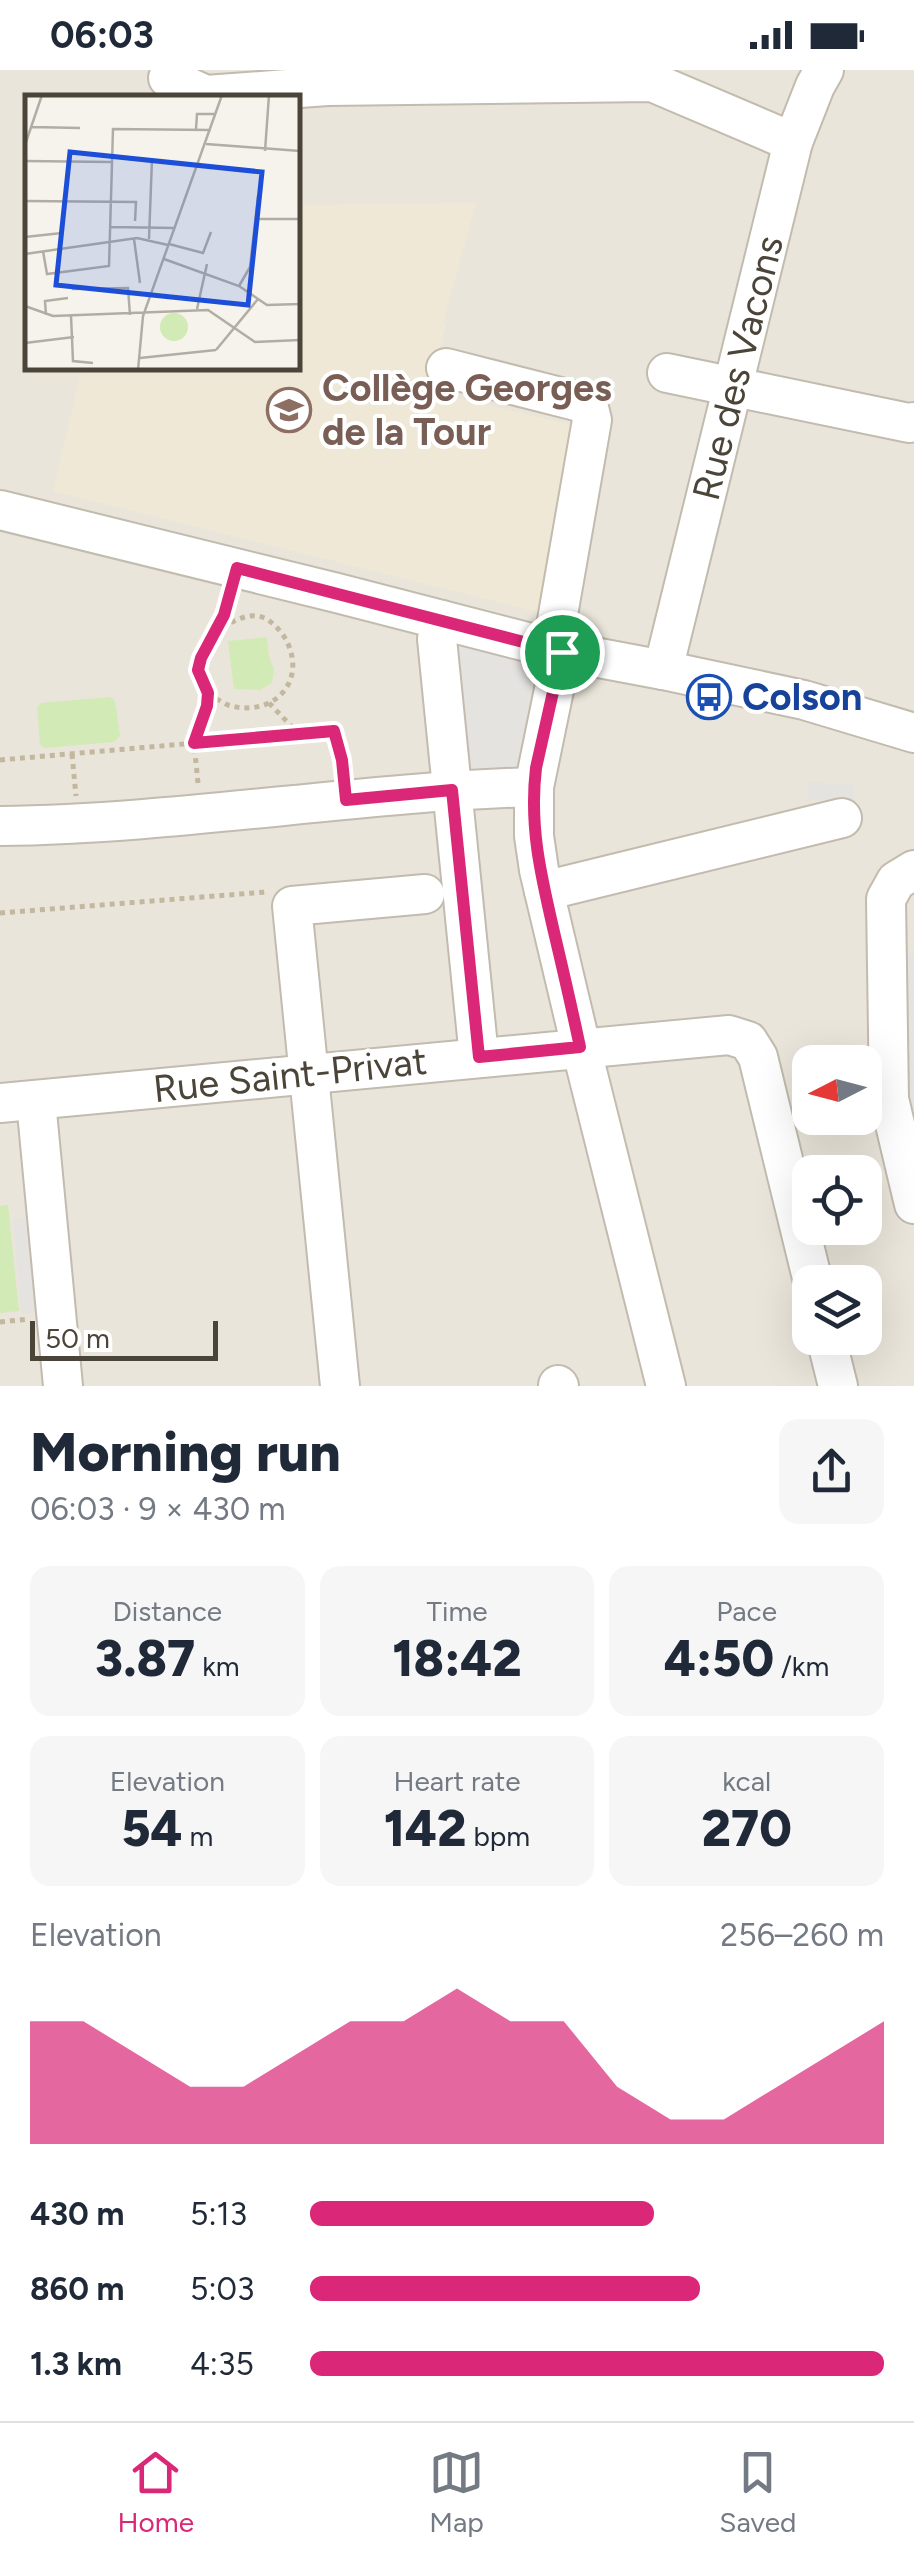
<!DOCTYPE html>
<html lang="en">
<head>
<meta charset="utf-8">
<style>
	body { margin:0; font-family:Figtree,sans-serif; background:#f6f6f7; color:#1f2937; height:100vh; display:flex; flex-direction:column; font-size:38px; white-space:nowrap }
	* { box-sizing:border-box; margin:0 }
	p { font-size:32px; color:#747a83 }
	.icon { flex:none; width:55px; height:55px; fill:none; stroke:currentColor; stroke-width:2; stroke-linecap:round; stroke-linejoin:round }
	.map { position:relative; height:1316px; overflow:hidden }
	.details { display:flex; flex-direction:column; background:#fff; flex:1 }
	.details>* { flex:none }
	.needle { width:65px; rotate:264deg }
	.controls { position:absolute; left:792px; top:975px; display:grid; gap:20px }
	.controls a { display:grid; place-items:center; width:90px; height:90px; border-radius:20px; background:#fff; box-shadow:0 10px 40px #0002; font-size:50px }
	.scale { position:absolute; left:30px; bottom:25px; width:188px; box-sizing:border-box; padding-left:10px; border:5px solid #4b4439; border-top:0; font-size:28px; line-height:35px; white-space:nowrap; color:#4b4439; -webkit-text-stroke:8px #fff; paint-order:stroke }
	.pin { position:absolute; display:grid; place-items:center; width:85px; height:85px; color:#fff; margin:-42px; border:5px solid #fff; border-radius:50%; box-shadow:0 2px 10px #0007 }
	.round { display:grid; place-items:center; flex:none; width:105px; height:105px; border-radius:20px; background:#f6f6f7 }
	.headline { display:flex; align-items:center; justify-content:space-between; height:170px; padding:0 30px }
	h1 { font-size:55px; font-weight:800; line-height:75px }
	.stats { display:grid; grid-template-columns:repeat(3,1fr); gap:15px; height:170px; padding:10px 30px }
	.stats div { display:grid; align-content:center; border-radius:20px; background:#f6f6f7; text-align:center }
	.stats b { font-size:50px; font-weight:800 }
	.stats small { font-size:28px; font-weight:400 }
	.stats p { font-size:28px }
	.chart { height:280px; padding:20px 30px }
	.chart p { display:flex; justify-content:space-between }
	.chart svg { width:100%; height:180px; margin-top:10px; fill:#db2777; opacity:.7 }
	ul { padding:0 30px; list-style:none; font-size:32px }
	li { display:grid; grid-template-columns:160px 120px 1fr; align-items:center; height:75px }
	li i { height:25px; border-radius:12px; background:#db2777 }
	.status { display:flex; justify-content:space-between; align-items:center; height:70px; padding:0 50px; background:#fff; direction:ltr }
	.status svg { height:28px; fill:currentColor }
	.tabs { display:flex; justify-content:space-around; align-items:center; height:140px; border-top:2px solid #e0e1e3; background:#fff; font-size:28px; color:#747a83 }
	.tabs a { display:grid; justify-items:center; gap:5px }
	.tabs .on { color:#db2777 }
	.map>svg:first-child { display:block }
	.residential { fill:#eae5da; fill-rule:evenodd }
	.education { fill:#efe8d6 }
	.green { fill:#d2eab5 }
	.parking { fill:#e5e3e0 }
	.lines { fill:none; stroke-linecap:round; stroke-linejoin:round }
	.minor-casing { stroke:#c2bbae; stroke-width:42 }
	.path { stroke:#c4b79f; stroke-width:5; stroke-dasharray:5 5; stroke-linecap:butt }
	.minor { stroke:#fff; stroke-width:38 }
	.route-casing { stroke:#fff; stroke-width:20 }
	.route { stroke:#db2777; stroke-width:12 }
	.labels { text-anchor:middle; stroke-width:8; stroke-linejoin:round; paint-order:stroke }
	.street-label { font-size:38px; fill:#4b4439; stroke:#fff }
	.education-label { font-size:38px; font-weight:bold; fill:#785e54; stroke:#fff; text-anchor:start }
	.transit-label { font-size:38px; font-weight:bold; fill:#164399; stroke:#fff; text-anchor:start }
	.inset-road { fill:none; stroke:#b2ada4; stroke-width:2.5 }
	.view { fill:#1d4ed8; fill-opacity:0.15; stroke:#1d4ed8; stroke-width:5 }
	.inset-edge { fill:none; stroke:#4b4439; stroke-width:5 }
</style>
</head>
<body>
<div class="status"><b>06:03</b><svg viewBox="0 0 49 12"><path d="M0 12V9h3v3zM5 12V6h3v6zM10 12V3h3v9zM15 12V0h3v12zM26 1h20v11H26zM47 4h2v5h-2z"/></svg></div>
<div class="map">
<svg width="914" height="1316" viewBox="0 0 914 1316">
	<rect width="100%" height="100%" fill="#f6f3ec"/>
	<path class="residential" d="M0,0H914V1316H0ZM28,28H298V298H28ZM810,992H865V1048H810ZM810,1102H865V1158H810ZM810,1212H865V1268H810Z"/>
	<polygon class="education" points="476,133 443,252 446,254 429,321 585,358 550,545 53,421 82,298 298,298 298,135"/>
	<g class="green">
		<polygon points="267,567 269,587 274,599 272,613 260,620 234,619 228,571"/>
		<polygon points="110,627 115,631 120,666 114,672 44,678 40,674 37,638 41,633"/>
		<polygon points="8,1135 19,1241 0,1243 0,1136"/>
	</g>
	<g class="parking">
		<polygon points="449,571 540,593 544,609 521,702 467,711"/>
		<polygon points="808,712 855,715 854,732 807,729"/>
		<polygon points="914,881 914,1091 899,1030 898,886"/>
		<polygon points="47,1145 56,1241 21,1244 13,1149"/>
	</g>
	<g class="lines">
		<defs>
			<g id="minor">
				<polyline points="168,8 206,25 327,16 652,12 793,72"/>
				<polyline points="446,298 580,332 589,338 592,350 552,579"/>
				<polyline points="667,303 909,353 914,352"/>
				<polyline points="0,440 337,523 562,581 663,600 804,630 914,663"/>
				<polyline points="442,550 437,569 479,987"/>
				<polyline points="562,581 534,717 534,766 539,800 581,977 666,1316"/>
				<polyline points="663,600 793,72 815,16 824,0"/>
				<path d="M0,756C179,754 355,722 534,717"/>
				<polyline points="914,800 896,811 886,829 889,1029 914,1134"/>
				<polyline points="544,821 842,748"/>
				<polyline points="36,1031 63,1316"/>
				<polyline points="0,1033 729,965 748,971 758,987 813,1212"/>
				<polyline points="826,1268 838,1316"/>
				<polyline points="558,1315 559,1316"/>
				<polyline points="340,1316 292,836 425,824"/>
			</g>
		</defs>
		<use href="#minor" class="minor-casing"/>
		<g class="path">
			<path d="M208,623C214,627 221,632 228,635C274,649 309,610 285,568C280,560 271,550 262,547C247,542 230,553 217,560"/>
			<polyline points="269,633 298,663"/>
			<polyline points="72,684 76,726"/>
			<polyline points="0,690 333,661 343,702"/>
			<polyline points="198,713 194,673 207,636 208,623 198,599 201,588 224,545 229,526"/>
			<polyline points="0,843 266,822"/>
			<polyline points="0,1252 29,1249"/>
		</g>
		<use href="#minor" class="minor"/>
	</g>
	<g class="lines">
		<defs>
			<path id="route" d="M237,498L562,582L536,698C529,756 541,806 554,862C563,900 572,939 580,977L479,987L452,720L346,730L342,690L334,661L194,673L207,636L208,623L198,600L201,588L224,545Z"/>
		</defs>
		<use href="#route" class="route-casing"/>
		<use href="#route" class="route"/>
	</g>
	<defs>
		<symbol id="school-ring" viewBox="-11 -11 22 22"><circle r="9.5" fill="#fff" stroke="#8d6e63" stroke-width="1.5"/><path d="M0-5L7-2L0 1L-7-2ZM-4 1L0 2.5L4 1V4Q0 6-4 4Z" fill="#8d6e63"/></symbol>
		<symbol id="bus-ring" viewBox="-11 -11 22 22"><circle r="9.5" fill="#fff" stroke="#1a4fb4" stroke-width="1.5"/><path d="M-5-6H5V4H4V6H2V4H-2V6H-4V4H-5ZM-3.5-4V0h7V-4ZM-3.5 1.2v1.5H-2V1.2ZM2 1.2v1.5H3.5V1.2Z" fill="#1a4fb4"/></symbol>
	</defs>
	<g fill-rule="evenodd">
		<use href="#school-ring" x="264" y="315" width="50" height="50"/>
		<use href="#bus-ring" x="684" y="602" width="50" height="50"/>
	</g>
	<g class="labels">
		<g class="street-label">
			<text transform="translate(738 298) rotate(-76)" y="13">Rue des Vacons</text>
			<text transform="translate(290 1005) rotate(-6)" y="13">Rue Saint-Privat</text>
		</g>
		<g class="education-label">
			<text x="322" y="331">Collège Georges<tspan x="322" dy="44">de la Tour</tspan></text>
		</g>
		<g class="transit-label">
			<text x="742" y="640">Colson</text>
		</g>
	</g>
	<g transform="translate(25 25)">
		<rect width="275" height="275" fill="#f6f3ec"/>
		<path d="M135 232a14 14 0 1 1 28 0a14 14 0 1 1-28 0Z" fill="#d2eab5"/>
		<path class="inset-road" d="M222,0H244L240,56M6,32L55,33M171,34L172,19H191M181,49L275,56M0,50L17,0M0,66L86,67M0,106L111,107L110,126M229,124H275M86,132L150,133M0,142L37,138M109,144L115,188M124,144L127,64M144,149L178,158L186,137M18,156L22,179L84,171L88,34L186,35M0,159L112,143L143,150M139,164L214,191L242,210L275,209M275,171V210M214,191L225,172L233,101M47,194L103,193L105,220M0,211L28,221L183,215L230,247L275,245M172,214L182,169M21,220L20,206L43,203M46,221L48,266L68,268M0,248L49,242M191,255L233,204M115,263L191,255M113,275L118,221L197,0"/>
		<path class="view" d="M45,57L237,77L223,210L31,190Z"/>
		<rect width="275" height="275" class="inset-edge"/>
	</g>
</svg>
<div class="controls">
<a><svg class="needle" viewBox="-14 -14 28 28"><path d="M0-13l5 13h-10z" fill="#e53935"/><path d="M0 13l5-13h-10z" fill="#747a83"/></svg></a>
<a><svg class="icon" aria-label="locate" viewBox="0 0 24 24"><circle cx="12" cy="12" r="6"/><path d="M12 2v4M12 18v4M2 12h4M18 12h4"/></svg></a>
<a><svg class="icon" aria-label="layers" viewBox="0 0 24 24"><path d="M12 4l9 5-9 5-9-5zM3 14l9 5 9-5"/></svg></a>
</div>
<div class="scale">50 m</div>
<div class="pin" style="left:562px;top:582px;background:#1e9e55"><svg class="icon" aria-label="arrive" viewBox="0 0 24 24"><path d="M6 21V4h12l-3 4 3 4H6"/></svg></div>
</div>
<section class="details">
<div class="headline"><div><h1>Morning run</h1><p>06:03 · 9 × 430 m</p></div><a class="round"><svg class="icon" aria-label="share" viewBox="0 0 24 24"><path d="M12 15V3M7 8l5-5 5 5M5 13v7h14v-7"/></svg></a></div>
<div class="stats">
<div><p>Distance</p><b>3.87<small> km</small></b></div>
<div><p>Time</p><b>18:42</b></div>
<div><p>Pace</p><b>4:50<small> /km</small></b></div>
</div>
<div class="stats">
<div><p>Elevation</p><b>54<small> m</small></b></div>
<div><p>Heart rate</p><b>142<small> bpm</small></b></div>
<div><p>kcal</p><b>270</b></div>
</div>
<div class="chart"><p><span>Elevation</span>256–260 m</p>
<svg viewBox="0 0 160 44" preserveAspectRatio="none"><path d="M0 44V14L10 14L20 22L30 30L40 30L50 22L60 14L70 14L80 6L90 14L100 14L110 30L120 38L130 38L140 30L150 22L160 14V44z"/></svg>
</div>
<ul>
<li><b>430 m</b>5:13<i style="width:60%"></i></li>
<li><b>860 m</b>5:03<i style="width:68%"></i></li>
<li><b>1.3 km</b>4:35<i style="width:100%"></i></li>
</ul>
</section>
<nav class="tabs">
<a class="on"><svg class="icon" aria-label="home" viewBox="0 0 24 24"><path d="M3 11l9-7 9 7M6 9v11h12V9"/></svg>Home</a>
<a><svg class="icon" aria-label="map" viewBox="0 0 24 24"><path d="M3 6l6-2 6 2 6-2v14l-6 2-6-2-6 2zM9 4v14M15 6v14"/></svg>Map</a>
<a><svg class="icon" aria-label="saved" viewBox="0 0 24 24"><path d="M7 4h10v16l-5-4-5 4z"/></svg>Saved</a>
</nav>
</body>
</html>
